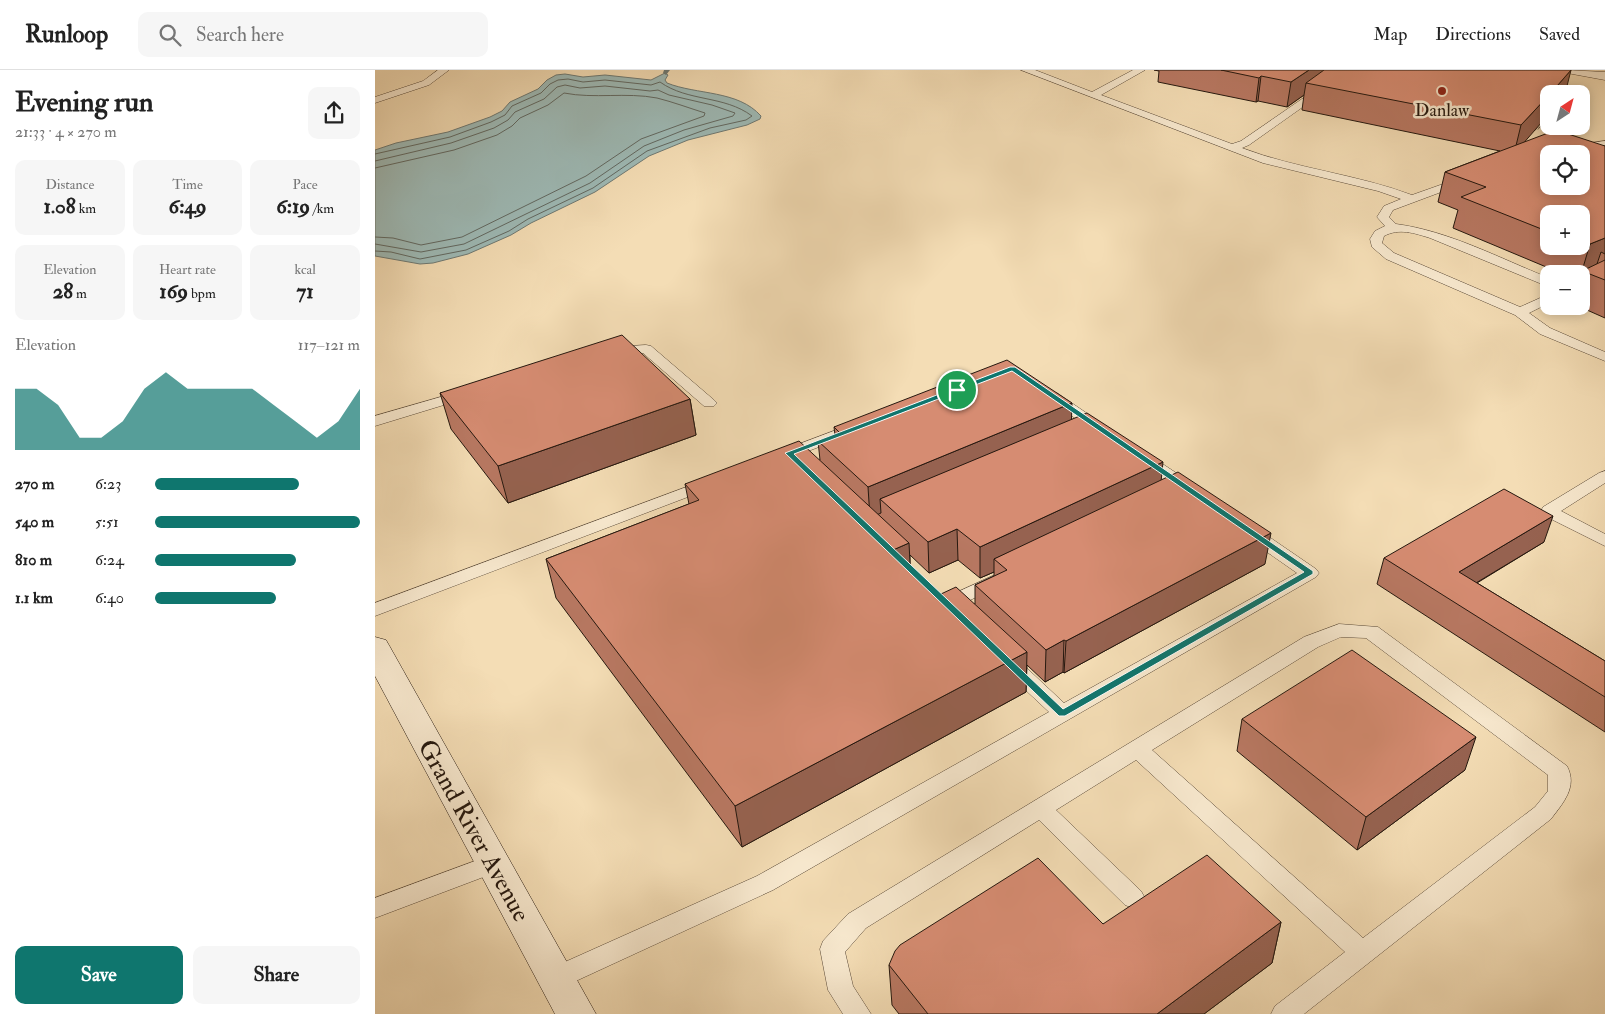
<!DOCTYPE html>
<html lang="en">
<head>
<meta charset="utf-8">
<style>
	body { margin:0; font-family:"IM FELL Double Pica",serif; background:#f6f6f6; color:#222; height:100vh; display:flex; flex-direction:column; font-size:19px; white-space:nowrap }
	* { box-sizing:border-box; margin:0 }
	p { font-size:16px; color:#767676 }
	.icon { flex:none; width:28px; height:28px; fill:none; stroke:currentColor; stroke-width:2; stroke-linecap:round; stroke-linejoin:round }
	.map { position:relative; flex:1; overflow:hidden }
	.details { display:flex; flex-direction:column; background:#fff; width:375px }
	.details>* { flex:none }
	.needle { width:32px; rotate:36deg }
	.buttons { position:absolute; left:1165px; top:15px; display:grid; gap:10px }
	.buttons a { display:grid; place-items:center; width:50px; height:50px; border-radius:10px; background:#fff; box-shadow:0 2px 12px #0003; font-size:25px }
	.pin { position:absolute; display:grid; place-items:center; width:42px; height:42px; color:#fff; margin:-21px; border:2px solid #fff; border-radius:50%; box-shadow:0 1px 5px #0007 }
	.round { display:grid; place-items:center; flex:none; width:52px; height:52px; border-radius:10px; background:#f6f6f6 }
	.head { display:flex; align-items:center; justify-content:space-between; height:85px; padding:0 15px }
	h1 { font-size:28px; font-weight:700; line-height:38px }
	.figures { display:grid; grid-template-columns:repeat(3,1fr); gap:8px; height:85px; padding:5px 15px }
	.figures div { display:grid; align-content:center; border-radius:10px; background:#f6f6f6; text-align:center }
	.figures b { font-size:21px; font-weight:700 }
	.figures small { font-size:14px; font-weight:400 }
	.figures p { font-size:14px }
	.chart { height:140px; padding:10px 15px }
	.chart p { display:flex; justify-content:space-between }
	.chart svg { width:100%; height:90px; margin-top:5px; fill:#0f766e; opacity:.7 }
	.primary-button { display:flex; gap:10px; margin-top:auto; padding:10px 15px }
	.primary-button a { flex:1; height:58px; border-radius:10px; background:#0f766e; color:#fff; font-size:20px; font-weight:700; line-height:58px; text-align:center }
	.primary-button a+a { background:#f6f6f6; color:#222 }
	ul { padding:0 15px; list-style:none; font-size:16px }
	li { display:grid; grid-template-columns:80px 60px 1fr; align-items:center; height:38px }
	li i { height:12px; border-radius:6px; background:#0f766e }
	header { display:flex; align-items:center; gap:30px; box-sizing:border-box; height:70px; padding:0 25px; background:#fff; border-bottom:1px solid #e0e0e0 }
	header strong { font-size:24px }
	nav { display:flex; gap:28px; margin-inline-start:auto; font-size:18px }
	.search { width:350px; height:45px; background:#f6f6f6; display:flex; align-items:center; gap:12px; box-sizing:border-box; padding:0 18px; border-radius:10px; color:#767676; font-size:19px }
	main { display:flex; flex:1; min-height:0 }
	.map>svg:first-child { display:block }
	.water { fill:#9ebab6; stroke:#6e7973 }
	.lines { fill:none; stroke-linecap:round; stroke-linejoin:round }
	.shore { stroke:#626962; stroke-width:1 }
	.stream { fill:#6e7973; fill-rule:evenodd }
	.lane-casing { stroke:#594938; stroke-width:1 }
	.street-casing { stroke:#594938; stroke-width:1 }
	.secondary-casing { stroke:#25180f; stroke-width:1 }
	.path { stroke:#25180f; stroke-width:2; stroke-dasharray:0.5 1; stroke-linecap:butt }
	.lane { fill:#f8e9cf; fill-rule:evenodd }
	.street { fill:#f8e9cf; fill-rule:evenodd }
	.secondary { fill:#f8e9cf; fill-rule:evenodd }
	.wall { fill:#b87862; stroke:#25180f; fill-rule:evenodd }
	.shaded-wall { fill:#966250; stroke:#25180f }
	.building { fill:#d68c72; stroke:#25180f; fill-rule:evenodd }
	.route { fill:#0f766e; stroke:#fff; fill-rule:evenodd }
	.poi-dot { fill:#8f2418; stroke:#f8e9cf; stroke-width:2 }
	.labels { text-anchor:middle; stroke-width:5; stroke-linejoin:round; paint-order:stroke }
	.far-poi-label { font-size:18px; fill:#25180f; stroke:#f8e9cf }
	.near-street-label { font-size:25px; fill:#25180f; stroke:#f8e9cf }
</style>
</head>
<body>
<header>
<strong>Runloop</strong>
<div class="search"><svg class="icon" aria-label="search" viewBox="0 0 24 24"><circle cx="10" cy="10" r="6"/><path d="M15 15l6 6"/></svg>Search here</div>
<nav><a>Map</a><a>Directions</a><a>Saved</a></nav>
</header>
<main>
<section class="details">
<div class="head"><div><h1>Evening run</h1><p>21:33 · 4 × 270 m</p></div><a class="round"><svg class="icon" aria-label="share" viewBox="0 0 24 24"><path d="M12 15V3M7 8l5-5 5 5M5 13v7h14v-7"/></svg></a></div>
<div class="figures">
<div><p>Distance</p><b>1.08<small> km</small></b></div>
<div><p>Time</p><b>6:49</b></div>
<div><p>Pace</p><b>6:19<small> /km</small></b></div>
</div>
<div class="figures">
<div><p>Elevation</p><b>28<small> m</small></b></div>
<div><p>Heart rate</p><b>169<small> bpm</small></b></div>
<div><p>kcal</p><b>71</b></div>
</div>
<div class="chart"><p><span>Elevation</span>117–121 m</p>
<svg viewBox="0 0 160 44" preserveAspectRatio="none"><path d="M0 44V14L10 14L20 22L30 38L40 38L50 30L60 14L70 6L80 14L90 14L100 14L110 14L120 22L130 30L140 38L150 30L160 14V44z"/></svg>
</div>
<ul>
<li><b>270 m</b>6:23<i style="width:70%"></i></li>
<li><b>540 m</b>5:51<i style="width:100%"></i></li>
<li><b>810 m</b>6:24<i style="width:69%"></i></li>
<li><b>1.1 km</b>6:40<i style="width:59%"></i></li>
</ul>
<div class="primary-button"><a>Save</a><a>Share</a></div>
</section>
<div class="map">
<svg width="1230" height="944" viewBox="0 0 1230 944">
	<rect width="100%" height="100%" fill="#f4ddb5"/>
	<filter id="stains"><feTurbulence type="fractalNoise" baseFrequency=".004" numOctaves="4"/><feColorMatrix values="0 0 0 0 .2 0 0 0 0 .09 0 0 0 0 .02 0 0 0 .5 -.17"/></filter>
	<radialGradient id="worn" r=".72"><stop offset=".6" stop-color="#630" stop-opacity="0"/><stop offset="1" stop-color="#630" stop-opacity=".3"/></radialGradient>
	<path class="water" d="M290,3L293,5L290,10L292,13C322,25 363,20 386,46L385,49L372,55L313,70L274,86L220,122L156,153L136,165L93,184L58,193L45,194L0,186V80L21,73L73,62L115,47L127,41L135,32L163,19L172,10L181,5L190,4L208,7L230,5L276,10Z"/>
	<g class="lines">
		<g class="shore">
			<path d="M0,84L75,67L116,52L130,45L137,36L166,23L175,14L183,10L193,9L208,12L230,10L276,15L285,12C313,32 349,25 377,46L371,50L335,58L272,81L218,118L153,149L134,161L91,180L45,189L16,182L0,181"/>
			<polyline points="0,91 76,73 119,58 133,50 140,42 169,29 182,17 190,15 205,18 230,16 275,21 283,20 294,25 337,35 360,43 358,46 309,60 269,76 215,113 89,174 46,182 0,174"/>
			<path d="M0,98L79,80L122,65L137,56L145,48L173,35L189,23C219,29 251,22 282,28C298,32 314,38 330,43L329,46L266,69L211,106L87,167L46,175L18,168L0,167"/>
		</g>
		<polygon class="stream" points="289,0 295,0 291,5 288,3"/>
		<defs>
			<g id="lane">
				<polygon points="63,0 74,0 54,15 0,33 0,27 48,11"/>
				<path d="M646,0H660L717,22L758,0H770L726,25L857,74L866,71L969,0H980L874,75L867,78C922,99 981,104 1037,125L1085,108H1093L1095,110L1093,112L1018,140L1014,147L1021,154C1074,161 1124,188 1174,208V217L1055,168C1039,163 1024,158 1009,166L1007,173L1019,183L1145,237L1174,224V233L1154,243L1175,258L1230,282V291L1165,264L1140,245L1011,189L997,177L995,169L1000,161L1010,156L1002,147L1009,136L1026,129L1003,121L888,93Z"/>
				<polygon points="1230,71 1230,77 1202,81 1197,78 1202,75"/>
				<polygon points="271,275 276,276 339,330 342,333 339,336 329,336 268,283 235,284 233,281 235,278 240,277"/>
				<polygon points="90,320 95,321 97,324 95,327 0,356 0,346"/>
				<polygon points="677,322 682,323 729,355 732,358 729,361 719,361 672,329 670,326 672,323"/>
				<polygon points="464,359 470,361 472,364 470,367 415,388 403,388 401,385 403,382"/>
				<polygon points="768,383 774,385 821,416 823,420 821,424 809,424 762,391 760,388 762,385"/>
				<polygon points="1230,401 1230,413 1186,441 1230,464 1230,476 1168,445 1166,441 1168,437 1224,403"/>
				<polygon points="333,409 339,411 341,414 339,417 0,546 0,533"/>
				<polygon points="875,457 881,458 941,499 944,503 941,507 398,820 190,916 181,919 172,916 168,908 172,900 382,806 674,642 628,599 625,594 628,589 635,587 642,589 689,633 922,503 869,466 866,462 869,458"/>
				<polygon points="620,505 626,507 629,511 626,515 579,538 572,540 565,538 563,534 565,530"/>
				<path d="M964,554L1003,557L1192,696C1203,717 1188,733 1176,749L929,944H896L900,936L970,882L761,690L681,740L766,821L770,828L766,835L758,838L750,835L664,750L491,858L470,882L478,916L496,944H468L453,920L445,879L448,871L473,844L929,567ZM966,567L991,568L1173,705V721L1160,737L988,868L777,680L943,577Z"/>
				<polygon points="119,784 127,786 131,793 127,800 0,848 0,828"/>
			</g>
			<polygon id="street" points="1190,0 1230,2 1230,10 1192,3"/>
			<polygon id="secondary" points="0,567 11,570 15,577 221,944 180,944 0,606"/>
		</defs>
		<use href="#lane" class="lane-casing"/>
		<use href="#street" class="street-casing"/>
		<use href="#secondary" class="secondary-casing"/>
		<polyline class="path" points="1156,61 1164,58 1172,51 1166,47"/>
		<use href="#lane" class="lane"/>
		<use href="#street" class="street"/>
		<use href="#secondary" class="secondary"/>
	</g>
	<g class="wall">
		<path d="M779,0H1196L1149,72L1230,76V248L1203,236H1206V204H1188L1078,158L1083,140L1063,132L1070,102L1125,81L927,40L929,25L912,37L883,31L881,32L783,12L784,1ZM1174,144H1206V176H1174Z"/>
		<polygon points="65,323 315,329 321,365 133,433 76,359"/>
		<path d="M697,349L786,410L890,494L689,603L688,602L670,612L652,595L651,622L367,777L181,528L171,489L314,434L310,414L445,390L443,371L460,365L459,357ZM535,485L554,503L583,490L605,508L619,502V506L600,515V534L566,524L535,496Z"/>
		<polygon points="1169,472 1102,513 1230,591 1230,662 1002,514 1009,488"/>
		<polygon points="867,649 1090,700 982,780 862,681"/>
		<polygon points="906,852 897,893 829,944 524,944 517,935 514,895 728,854"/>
	</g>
	<g class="shaded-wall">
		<polygon points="934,0 964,0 931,13 929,25 912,37 916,12"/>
		<polygon points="1196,0 1190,24 1175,24"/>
		<polygon points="886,6 883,31 881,32 884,8"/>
		<polygon points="1174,25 1174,44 1139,84 1146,55"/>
		<polygon points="1230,168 1230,184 1226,182 1220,200 1207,201 1215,174"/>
		<polygon points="315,329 321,365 133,433 123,396"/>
		<polygon points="697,333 696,363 505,429 506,443 495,448 493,417"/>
		<polygon points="788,392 785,422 619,489 619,502 605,508 605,477"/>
		<polygon points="1178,446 1169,472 1076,528 1084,502"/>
		<polygon points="582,459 583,490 554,503 553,472"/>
		<polygon points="896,463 890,494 689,603 691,571"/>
		<polygon points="534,473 536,512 518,480"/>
		<polygon points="689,570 688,602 670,612 671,580"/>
		<polygon points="652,582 651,622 367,777 360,736"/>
		<polygon points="1101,667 1090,700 982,780 991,747"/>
		<polygon points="906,852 897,893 829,944 782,944"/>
	</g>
	<g class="building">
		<polygon points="846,0 934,0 916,12 886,6 884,8"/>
		<polygon points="949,0 1196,0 1175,24 1174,24 1174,25 1146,55 931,13"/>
		<path d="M1181,60L1230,76V168L1215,174L1214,178L1206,175V144H1174V162L1086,127L1111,117L1070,102ZM1174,84H1206V116H1174Z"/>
		<polygon points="1230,190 1230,210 1207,201"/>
		<polygon points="247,265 315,329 123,396 65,323"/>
		<polygon points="632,290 697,333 493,417 443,371 465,363 459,357"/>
		<polygon points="712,343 788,392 605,477 582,459 553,472 505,429"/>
		<polygon points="424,371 534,473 518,480 566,524 581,517 652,582 360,736 171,489 324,430 310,414"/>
		<polygon points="803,402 896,463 691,571 689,570 671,580 600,515 632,500 619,489"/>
		<polygon points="1129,419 1178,446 1084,502 1230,591 1230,627 1009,488"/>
		<polygon points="977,580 1101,667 991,747 867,649"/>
		<polygon points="832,785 906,852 782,944 553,944 514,895 520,881 525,875 663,788 728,854"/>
	</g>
	<path class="route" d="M635,297H640L938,501V504L690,646H684L410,383ZM637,301L929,502L688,639L419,384Z"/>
	<circle class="poi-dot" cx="1067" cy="21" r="5"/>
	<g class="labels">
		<g class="far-poi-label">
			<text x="1067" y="46">Danlaw</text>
		</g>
		<g class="near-street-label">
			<text transform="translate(100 760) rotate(61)" y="9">Grand River Avenue</text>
		</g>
	</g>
	<rect width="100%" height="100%" filter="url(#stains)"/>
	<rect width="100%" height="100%" fill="url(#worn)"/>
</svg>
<div class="buttons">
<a><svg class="needle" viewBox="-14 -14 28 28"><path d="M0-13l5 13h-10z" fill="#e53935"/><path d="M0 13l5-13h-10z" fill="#767676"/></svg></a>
<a><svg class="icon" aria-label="locate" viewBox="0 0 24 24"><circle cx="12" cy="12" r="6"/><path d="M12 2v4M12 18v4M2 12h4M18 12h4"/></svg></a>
<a>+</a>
<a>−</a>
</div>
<div class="pin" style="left:582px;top:320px;background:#1e9e55"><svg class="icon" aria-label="arrive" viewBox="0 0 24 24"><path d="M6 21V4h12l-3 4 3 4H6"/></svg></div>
</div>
</main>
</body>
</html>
